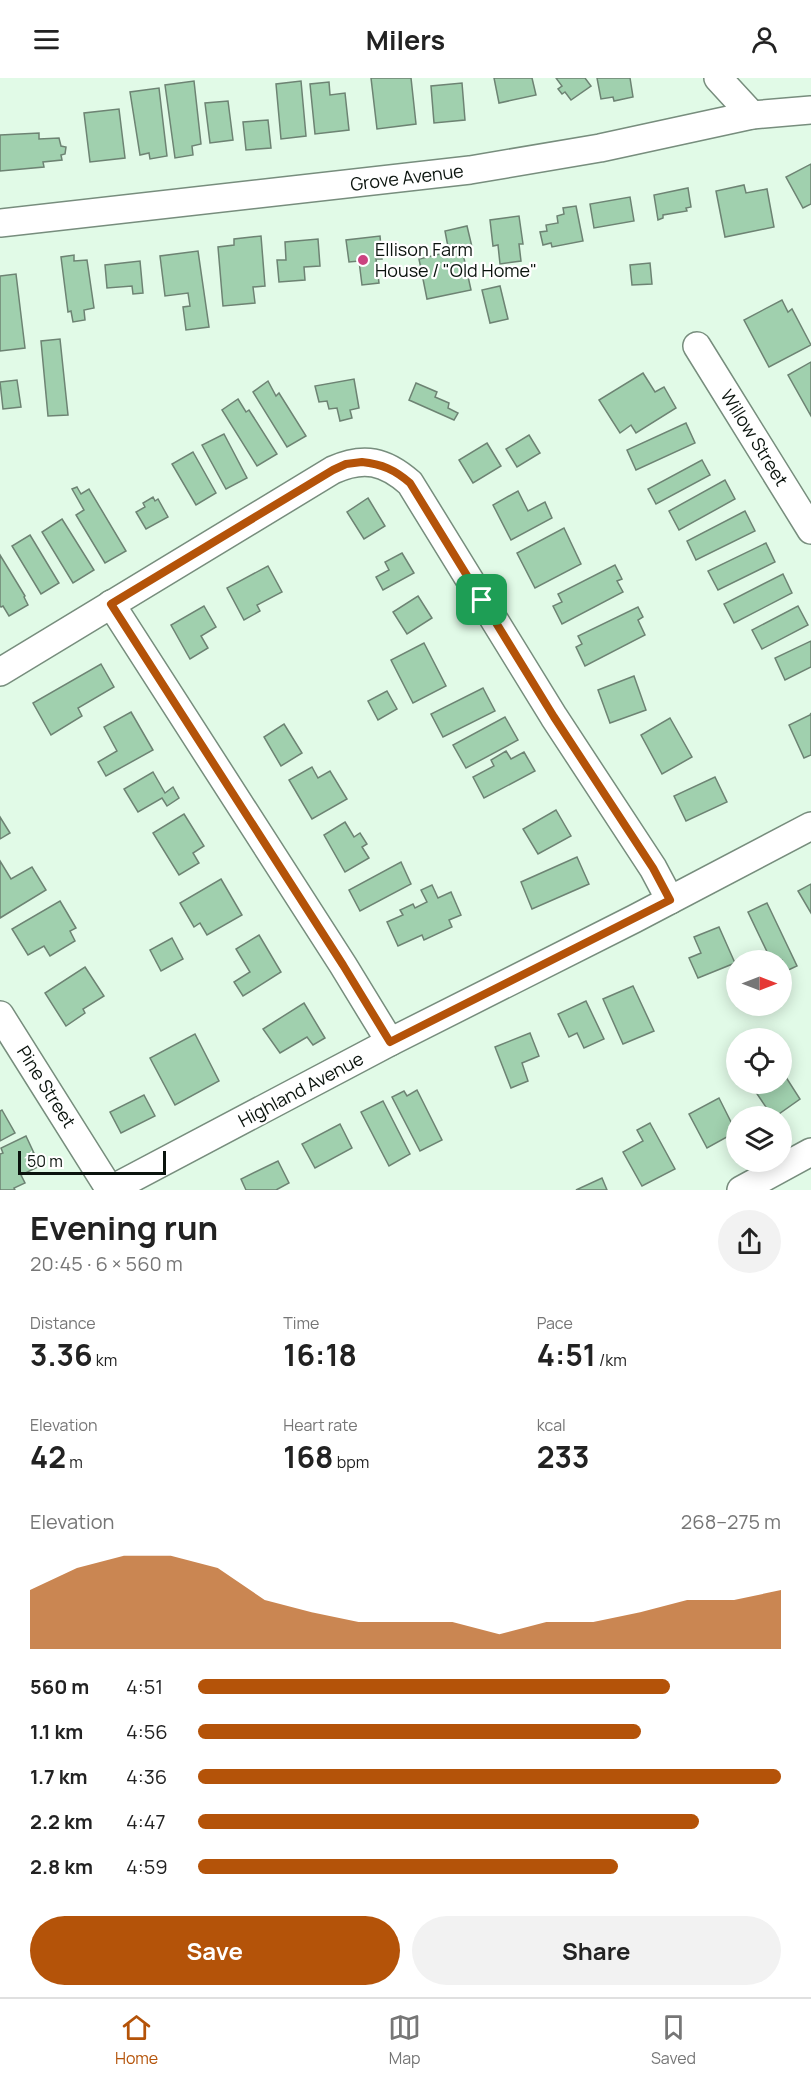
<!DOCTYPE html>
<html lang="en">
<head>
<meta charset="utf-8">
<style>
	body { margin:0; font-family:Manrope,sans-serif; background:#f2f2f2; color:#222; height:100vh; display:flex; flex-direction:column; font-size:22px; white-space:nowrap }
	* { box-sizing:border-box; margin:0 }
	p { font-size:20px; color:#767676 }
	.icon { flex:none; width:33px; height:33px; fill:none; stroke:currentColor; stroke-width:2; stroke-linecap:round; stroke-linejoin:round }
	.map { position:relative; height:1112px; overflow:hidden }
	.details { display:flex; flex-direction:column; background:#fff; flex:1 }
	.details>* { flex:none }
	.needle { width:39px; rotate:90deg }
	.tools { position:absolute; left:726px; top:872px; display:grid; gap:12px }
	.tools a { display:grid; place-items:center; width:66px; height:66px; border-radius:50%; background:#fff; box-shadow:0 3px 15px #0003; font-size:30px }
	.scale { position:absolute; left:18px; bottom:15px; width:148px; box-sizing:border-box; padding-left:6px; border:3px solid #0a130d; border-top:0; font-size:16px; line-height:21px; white-space:nowrap; color:#0a130d; -webkit-text-stroke:4px #fff; paint-order:stroke }
	.pin { position:absolute; display:grid; place-items:center; width:51px; height:51px; color:#fff; margin:-26px; border-radius:12px; box-shadow:0 3px 9px #0006 }
	.round { display:grid; place-items:center; flex:none; width:63px; height:63px; border-radius:32px; background:#f2f2f2 }
	.overview { display:flex; align-items:center; justify-content:space-between; height:102px; padding:0 30px }
	h1 { font-size:33px; font-weight:700; line-height:45px }
	.metrics { display:grid; grid-template-columns:repeat(3,1fr); gap:9px; height:102px; padding:6px 30px }
	.metrics div { display:grid; align-content:center }
	.metrics b { font-size:30px; font-weight:700 }
	.metrics small { font-size:16px; font-weight:400 }
	.metrics p { font-size:16px }
	.chart { height:168px; padding:12px 30px }
	.chart p { display:flex; justify-content:space-between }
	.chart svg { width:100%; height:108px; margin-top:6px; fill:#b45309; opacity:.7 }
	.action { display:flex; gap:12px; margin-top:auto; padding:12px 30px }
	.action a { flex:1; height:69px; border-radius:36px; background:#b45309; color:#fff; font-size:24px; font-weight:700; line-height:69px; text-align:center }
	.action a+a { background:#f2f2f2; color:#222 }
	ul { padding:0 30px; list-style:none; font-size:20px }
	li { display:grid; grid-template-columns:96px 72px 1fr; align-items:center; height:45px }
	li i { height:15px; border-radius:8px; background:#b45309 }
	header { display:flex; justify-content:space-between; align-items:center; height:78px; padding:0 30px; background:#fff; font-size:27px; font-weight:700 }
	.menu { display:flex; justify-content:space-around; align-items:center; height:84px; border-top:2px solid #e0e0e0; background:#fff; font-size:16px; color:#767676 }
	.menu a { display:grid; justify-items:center; gap:3px }
	.menu .current { color:#b45309 }
	.map>svg:first-child { display:block }
	.building { fill:#a0d0ae; stroke:#6d8373; stroke-width:1.5 }
	.lines { fill:none; stroke-linecap:round; stroke-linejoin:round }
	.minor-casing { stroke:#778d7d; stroke-width:30 }
	.minor { stroke:#fff; stroke-width:27 }
	.route-casing { stroke:#fff; stroke-width:12 }
	.route { stroke:#b45309; stroke-width:8 }
	.poi-dot { fill:#cb4380; stroke:#fff; stroke-width:2 }
	.labels { text-anchor:middle; stroke-width:4.5; stroke-linejoin:round; paint-order:stroke }
	.street-label { font-size:18px; fill:#0a130d; stroke:#fff }
	.poi-label { font-size:18px; fill:#0a130d; stroke:#fff; text-anchor:start }
</style>
</head>
<body>
<header><svg class="icon" aria-label="menu" viewBox="0 0 24 24"><path d="M4 6h16M4 12h16M4 18h16"/></svg>Milers<svg class="icon" aria-label="person" viewBox="0 0 24 24"><circle cx="12" cy="8" r="4"/><path d="M4 21q1-7 8-7t8 7"/></svg></header>
<div class="map">
<svg width="811" height="1112" viewBox="0 0 811 1112">
	<rect width="100%" height="100%" fill="#e1fae7"/>
	<g class="building">
		<polygon points="371,0 411,0 416,46 377,51"/>
		<polygon points="494,0 532,0 536,17 499,25"/>
		<polygon points="556,0 585,0 591,8 571,22 565,14 562,16 558,11 562,8"/>
		<polygon points="597,0 630,0 633,19 614,23 613,19 601,21"/>
		<polygon points="194,3 201,66 192,68 193,77 175,80 165,7"/>
		<polygon points="301,3 306,58 281,61 276,6"/>
		<polygon points="329,4 330,17 345,15 349,52 315,56 310,6"/>
		<polygon points="462,5 465,42 434,45 431,8"/>
		<polygon points="159,10 167,78 150,81 149,75 140,77 130,14"/>
		<polygon points="228,23 233,62 210,65 205,25"/>
		<polygon points="119,31 125,80 90,84 84,35"/>
		<polygon points="268,42 271,70 246,72 243,44"/>
		<polygon points="39,55 39,61 59,60 61,68 66,69 65,76 61,77 62,82 43,84 44,89 0,93 0,57"/>
		<polygon points="811,86 811,126 803,130 786,99"/>
		<polygon points="744,107 746,115 767,111 774,149 725,159 716,113"/>
		<polygon points="688,110 691,129 686,130 687,133 663,137 663,140 658,142 654,117"/>
		<polygon points="630,119 634,143 594,150 590,126"/>
		<polygon points="576,128 583,163 552,169 551,165 543,167 540,154 547,153 546,147 558,145 557,138 564,136 563,130"/>
		<polygon points="519,138 523,166 519,166 521,183 500,186 498,167 493,168 490,142"/>
		<polygon points="467,148 472,169 462,171 471,212 427,221 419,181 449,174 445,153"/>
		<polygon points="261,158 265,208 253,209 255,225 223,228 218,169 234,167 234,161"/>
		<polygon points="380,158 382,181 376,181 379,205 362,207 359,183 349,184 346,162"/>
		<polygon points="318,161 320,188 304,189 305,202 279,204 277,182 286,182 285,164"/>
		<polygon points="198,173 209,249 186,252 183,229 190,228 188,215 165,218 160,178"/>
		<polygon points="74,177 74,183 87,182 94,230 84,232 85,242 73,244 71,233 68,234 61,179"/>
		<polygon points="140,183 143,215 133,216 132,208 107,210 105,187"/>
		<polygon points="650,185 652,206 632,207 630,187"/>
		<polygon points="16,196 25,270 0,273 0,198"/>
		<polygon points="500,208 508,241 490,245 482,212"/>
		<polygon points="782,222 788,234 792,231 811,267 769,289 744,242"/>
		<polygon points="60,261 68,337 48,338 41,263"/>
		<polygon points="811,284 811,338 788,297"/>
		<polygon points="643,295 655,314 664,309 676,330 636,355 631,347 620,355 599,322"/>
		<polygon points="354,301 359,330 350,332 352,340 340,343 337,330 329,331 327,323 319,324 315,308"/>
		<polygon points="17,302 21,329 3,331 0,304"/>
		<polygon points="268,303 276,318 279,315 306,358 287,369 253,314"/>
		<polygon points="416,305 437,314 435,319 449,325 448,330 458,335 454,342 409,322"/>
		<polygon points="238,321 246,334 249,332 277,376 257,388 222,332"/>
		<polygon points="686,345 695,365 636,392 627,372"/>
		<polygon points="224,356 247,400 226,411 202,367"/>
		<polygon points="529,357 540,375 517,389 506,371"/>
		<polygon points="487,365 501,388 473,405 459,382"/>
		<polygon points="193,374 216,415 196,427 172,386"/>
		<polygon points="702,382 710,397 656,426 648,411"/>
		<polygon points="725,402 735,421 679,452 669,433"/>
		<polygon points="77,409 81,416 89,411 126,473 105,485 76,437 84,432 72,411"/>
		<polygon points="518,413 528,433 545,424 552,440 511,462 493,427"/>
		<polygon points="153,419 155,423 158,421 168,439 146,451 136,434 145,429 143,425"/>
		<polygon points="368,420 385,448 364,461 347,434"/>
		<polygon points="745,433 755,453 696,482 687,463"/>
		<polygon points="62,441 94,492 73,505 42,454"/>
		<polygon points="564,450 581,486 535,510 517,475"/>
		<polygon points="30,457 59,505 41,516 12,468"/>
		<polygon points="766,465 775,484 718,512 708,493"/>
		<polygon points="402,475 414,495 383,512 376,499 389,492 385,484"/>
		<polygon points="0,477 25,518 24,519 28,527 9,538 3,528 1,529 0,528"/>
		<polygon points="615,487 622,501 617,503 623,514 562,546 553,528 562,524 558,516"/>
		<polygon points="268,488 282,514 257,527 260,533 244,542 227,510"/>
		<polygon points="783,496 792,515 734,545 724,526"/>
		<polygon points="418,518 432,540 407,556 393,534"/>
		<polygon points="204,528 216,549 201,558 208,570 190,581 171,547"/>
		<polygon points="798,528 808,547 762,571 752,552"/>
		<polygon points="638,529 643,539 638,542 645,557 585,588 576,569 582,566 578,558"/>
		<polygon points="811,563 811,589 785,602 775,580"/>
		<polygon points="424,565 446,608 413,625 391,582"/>
		<polygon points="101,586 114,609 78,630 82,638 51,657 33,625"/>
		<polygon points="634,598 646,632 610,645 598,612"/>
		<polygon points="483,610 495,633 443,659 431,636"/>
		<polygon points="387,613 397,631 378,642 368,623"/>
		<polygon points="131,634 153,672 106,698 98,684 117,673 104,649"/>
		<polygon points="811,635 811,677 804,680 789,647 810,637"/>
		<polygon points="505,639 518,662 466,690 453,667"/>
		<polygon points="670,640 692,679 662,696 641,657"/>
		<polygon points="284,646 302,675 281,688 264,659"/>
		<polygon points="506,673 511,681 524,674 535,693 484,720 473,699 494,688 491,682"/>
		<polygon points="312,689 318,700 330,693 347,721 312,741 289,702"/>
		<polygon points="153,694 165,715 173,709 179,720 167,728 162,720 138,734 124,711"/>
		<polygon points="715,699 727,724 686,743 674,718"/>
		<polygon points="556,732 571,758 538,776 523,751"/>
		<polygon points="184,736 204,768 193,775 199,785 179,797 153,755"/>
		<polygon points="0,739 10,755 0,761"/>
		<polygon points="345,744 354,759 360,755 367,766 362,769 369,780 345,794 324,757"/>
		<polygon points="577,779 589,806 532,831 521,804"/>
		<polygon points="0,783 11,801 32,789 46,812 0,840"/>
		<polygon points="401,784 411,806 360,833 349,812"/>
		<polygon points="221,801 242,837 207,857 200,845 194,849 180,825"/>
		<polygon points="811,806 811,835 798,813"/>
		<polygon points="432,807 438,820 451,814 461,837 449,842 452,849 424,862 422,857 398,868 387,844 403,837 400,832 413,826 415,830 427,824 421,812"/>
		<polygon points="60,823 76,850 70,853 75,863 50,878 44,868 28,877 12,851"/>
		<polygon points="767,825 797,888 782,895 782,882 771,882 748,834"/>
		<polygon points="719,849 735,885 698,900 689,880 701,875 694,859"/>
		<polygon points="259,857 281,894 243,918 234,904 250,894 236,871"/>
		<polygon points="172,860 183,881 161,893 150,872"/>
		<polygon points="85,889 104,918 83,931 85,935 66,948 45,915"/>
		<polygon points="633,908 654,953 623,966 603,921"/>
		<polygon points="586,923 604,961 584,970 577,955 569,959 558,936"/>
		<polygon points="304,925 325,960 313,967 307,959 280,975 263,951"/>
		<polygon points="530,955 539,978 522,985 528,1003 511,1010 495,969"/>
		<polygon points="195,956 219,1003 175,1027 150,980"/>
		<polygon points="782,993 800,1021 776,1038 772,1038 753,1010 760,1005 782,1005"/>
		<polygon points="417,1012 442,1062 420,1073 392,1019 404,1013 407,1018"/>
		<polygon points="144,1017 155,1038 121,1055 110,1034"/>
		<polygon points="719,1020 736,1054 707,1070 689,1036"/>
		<polygon points="383,1023 410,1076 389,1088 361,1034"/>
		<polygon points="2,1032 15,1055 0,1063 0,1033"/>
		<polygon points="650,1045 675,1091 642,1108 623,1074 643,1063 637,1052"/>
		<polygon points="340,1046 352,1070 315,1090 302,1066"/>
		<polygon points="26,1058 40,1088 21,1097 25,1105 14,1110 15,1112 0,1112 0,1076 3,1075 1,1070"/>
		<polygon points="278,1083 289,1105 276,1112 246,1112 241,1101"/>
		<polygon points="602,1100 607,1112 576,1112"/>
	</g>
	<g class="lines">
		<defs>
			<g id="minor">
				<polyline points="718,0 752,37"/>
				<polyline points="0,145 470,92 600,70 752,37 811,32"/>
				<polyline points="697,268 811,452"/>
				<polyline points="111,526 343,887 390,964"/>
				<path d="M0,594L333,392C364,378 385,383 410,405L554,639L653,790L670,822"/>
				<polyline points="0,937 110,1112 390,964 634,841 811,748"/>
				<polyline points="741,1112 811,1074"/>
			</g>
		</defs>
		<use href="#minor" class="minor-casing"/>
		<use href="#minor" class="minor"/>
	</g>
	<g class="lines">
		<defs>
			<path id="route" d="M362,384C382,386 395,392 410,405L554,639L653,790L670,822L390,964L343,887L111,526L333,392L346,386Z"/>
		</defs>
		<use href="#route" class="route-casing"/>
		<use href="#route" class="route"/>
	</g>
	<circle class="poi-dot" cx="363" cy="182" r="6"/>
	<g class="labels">
		<g class="street-label">
			<text transform="translate(407 100) rotate(-7)" y="6">Grove Avenue</text>
			<text transform="translate(754 360) rotate(58)" y="6">Willow Street</text>
			<text transform="translate(46 1009) rotate(58)" y="6">Pine Street</text>
			<text transform="translate(301 1012) rotate(-28)" y="6">Highland Avenue</text>
		</g>
		<g class="poi-label">
			<text x="375" y="178">Ellison Farm<tspan x="375" dy="21">House / "Old Home"</tspan></text>
		</g>
	</g>
</svg>
<div class="tools">
<a><svg class="needle" viewBox="-14 -14 28 28"><path d="M0-13l5 13h-10z" fill="#e53935"/><path d="M0 13l5-13h-10z" fill="#767676"/></svg></a>
<a><svg class="icon" aria-label="locate" viewBox="0 0 24 24"><circle cx="12" cy="12" r="6"/><path d="M12 2v4M12 18v4M2 12h4M18 12h4"/></svg></a>
<a><svg class="icon" aria-label="layers" viewBox="0 0 24 24"><path d="M12 4l9 5-9 5-9-5zM3 14l9 5 9-5"/></svg></a>
</div>
<div class="scale">50 m</div>
<div class="pin" style="left:482px;top:522px;background:#1e9e55"><svg class="icon" aria-label="arrive" viewBox="0 0 24 24"><path d="M6 21V4h12l-3 4 3 4H6"/></svg></div>
</div>
<section class="details">
<div class="overview"><div><h1>Evening run</h1><p>20:45 · 6 × 560 m</p></div><a class="round"><svg class="icon" aria-label="share" viewBox="0 0 24 24"><path d="M12 15V3M7 8l5-5 5 5M5 13v7h14v-7"/></svg></a></div>
<div class="metrics">
<div><p>Distance</p><b>3.36<small> km</small></b></div>
<div><p>Time</p><b>16:18</b></div>
<div><p>Pace</p><b>4:51<small> /km</small></b></div>
</div>
<div class="metrics">
<div><p>Elevation</p><b>42<small> m</small></b></div>
<div><p>Heart rate</p><b>168<small> bpm</small></b></div>
<div><p>kcal</p><b>233</b></div>
</div>
<div class="chart"><p><span>Elevation</span>268–275 m</p>
<svg viewBox="0 0 160 44" preserveAspectRatio="none"><path d="M0 44V20L10 11L20 6L30 6L40 11L50 24L60 29L70 33L80 33L90 33L100 38L110 33L120 33L130 29L140 24L150 24L160 20V44z"/></svg>
</div>
<ul>
<li><b>560 m</b>4:51<i style="width:81%"></i></li>
<li><b>1.1 km</b>4:56<i style="width:76%"></i></li>
<li><b>1.7 km</b>4:36<i style="width:100%"></i></li>
<li><b>2.2 km</b>4:47<i style="width:86%"></i></li>
<li><b>2.8 km</b>4:59<i style="width:72%"></i></li>
</ul>
<div class="action"><a>Save</a><a>Share</a></div>
</section>
<nav class="menu">
<a class="current"><svg class="icon" aria-label="home" viewBox="0 0 24 24"><path d="M3 11l9-7 9 7M6 9v11h12V9"/></svg>Home</a>
<a><svg class="icon" aria-label="map" viewBox="0 0 24 24"><path d="M3 6l6-2 6 2 6-2v14l-6 2-6-2-6 2zM9 4v14M15 6v14"/></svg>Map</a>
<a><svg class="icon" aria-label="saved" viewBox="0 0 24 24"><path d="M7 4h10v16l-5-4-5 4z"/></svg>Saved</a>
</nav>
</body>
</html>
